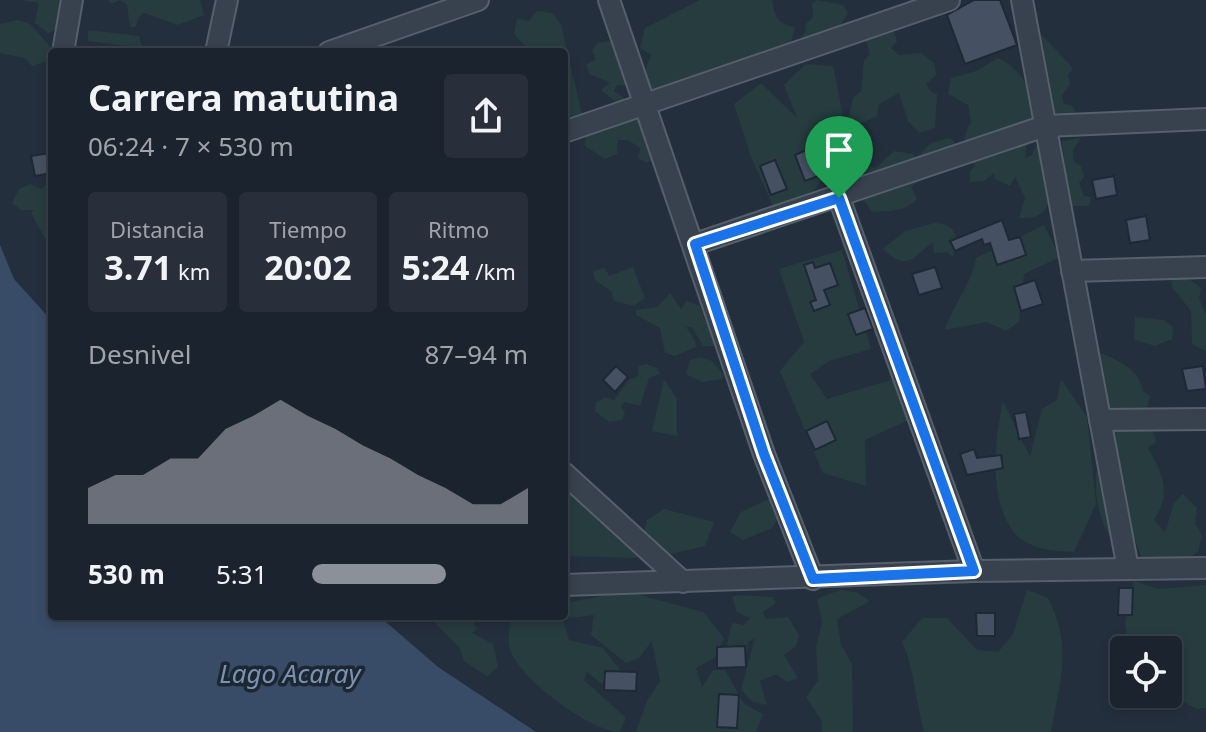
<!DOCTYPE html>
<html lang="es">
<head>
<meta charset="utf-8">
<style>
	body { margin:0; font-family:"Noto Sans",sans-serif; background:#282f3a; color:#f1f3f6; height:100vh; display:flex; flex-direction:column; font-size:30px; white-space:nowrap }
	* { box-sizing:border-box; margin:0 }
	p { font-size:26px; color:#a0a4aa }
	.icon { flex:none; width:44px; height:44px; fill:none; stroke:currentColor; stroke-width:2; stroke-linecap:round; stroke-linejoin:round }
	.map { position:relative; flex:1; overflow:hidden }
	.sheet { position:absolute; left:48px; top:48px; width:520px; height:572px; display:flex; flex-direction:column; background:#1b232e; border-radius:8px; box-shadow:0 4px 12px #0003,0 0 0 2px #39404a }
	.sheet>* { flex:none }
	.buttons { position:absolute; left:1110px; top:636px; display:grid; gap:16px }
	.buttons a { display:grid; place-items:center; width:72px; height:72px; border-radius:8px; background:#1b232e; box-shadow:0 4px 12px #0003,0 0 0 2px #39404a; font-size:40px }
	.pin { position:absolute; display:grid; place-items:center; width:68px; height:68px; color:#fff; margin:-82px -34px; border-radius:50% 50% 50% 0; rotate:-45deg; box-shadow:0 0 8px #0007 }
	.pin .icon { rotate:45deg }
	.round { display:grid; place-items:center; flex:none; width:84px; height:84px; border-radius:8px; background:#282f3a }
	.summary { display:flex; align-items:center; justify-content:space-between; height:136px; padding:0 40px }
	h1 { font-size:36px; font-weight:700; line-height:60px }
	.metrics { display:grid; grid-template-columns:repeat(3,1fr); gap:12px; height:136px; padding:8px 40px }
	.metrics div { display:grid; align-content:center; border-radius:8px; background:#282f3a; text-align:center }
	.metrics b { font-size:34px; font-weight:700 }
	.metrics small { font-size:22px; font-weight:400 }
	.metrics p { font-size:22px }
	.chart { height:224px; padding:16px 40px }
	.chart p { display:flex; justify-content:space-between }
	.chart svg { width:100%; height:144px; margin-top:8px; fill:#8c9099; opacity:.7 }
	ul { padding:0 40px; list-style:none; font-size:26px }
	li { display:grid; grid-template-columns:128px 96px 1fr; align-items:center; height:60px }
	li i { height:20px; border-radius:10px; background:#8c9099 }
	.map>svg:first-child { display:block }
	.green { fill:#263c3f }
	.water { fill:#394c67 }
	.building { fill:#455162; stroke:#1f2835; stroke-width:2 }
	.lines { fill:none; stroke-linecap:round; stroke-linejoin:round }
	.minor-casing { stroke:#565f6c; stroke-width:24 }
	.minor { stroke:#38414e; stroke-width:20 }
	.route-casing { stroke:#fff; stroke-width:16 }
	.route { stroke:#1a73e8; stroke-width:10 }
	.labels { text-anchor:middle; stroke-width:7; stroke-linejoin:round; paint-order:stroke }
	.water-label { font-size:26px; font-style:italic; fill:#7c92b1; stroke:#1d2633 }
</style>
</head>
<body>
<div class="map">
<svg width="1206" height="732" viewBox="0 0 1206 732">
	<rect width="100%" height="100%" fill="#242f3e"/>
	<g class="green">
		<path d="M20,0H61C60,16 67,26 48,33L35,23L39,3Z"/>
		<polygon points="108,0 200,0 204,15 178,25 144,13 138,18 136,27 130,27 127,5 120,0 111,4"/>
		<path d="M700,0H772C774,15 778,25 795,27L790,45L648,97L641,80L651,55L640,48L645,28Z"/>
		<polygon points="817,0 843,5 848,13 840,26 844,32 798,42 806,31 805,25 813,17 812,4"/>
		<polygon points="537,11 552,13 561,24 582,115 564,117 564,52 531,52 514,34 517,19 529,21"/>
		<polygon points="18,20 30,24 55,52 52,52 52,60 32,66 25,58 0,53 0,24"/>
		<polygon points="88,30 139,36 142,47 200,46 201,52 129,52 127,46 88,41"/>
		<polygon points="894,32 897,41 891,48 899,55 921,53 934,63 936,75 926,84 931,92 937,94 935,128 919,133 908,121 899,93 879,104 877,116 851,129 848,120 853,98 861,91 864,61 870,54 864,35"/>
		<path d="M1041,35C1044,36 1071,66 1073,69L1068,75L1070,84L1062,95L1064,104L1072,105L1076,113L1072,118L1056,117Z"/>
		<polygon points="610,41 629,80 626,86 617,85 614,91 631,103 624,108 601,90 610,83 590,74 586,65 596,59 592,51 597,43"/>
		<path d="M998,58C1020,67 1038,96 1033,121C1030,136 1024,142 1026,158L1032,155L1038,141C1040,149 1040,161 1042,168C1053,192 1055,220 1019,218L1025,198L1015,177L1010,186L995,179L994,173L984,181L970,182V171L976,165L969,161C963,145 962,137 971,122L968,105L948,94L951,78L976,71Z"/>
		<polygon points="806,64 833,66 849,145 810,195 773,206 751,157 734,104 761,83 797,118 784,85"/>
		<polygon points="631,116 646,124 654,159 646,163 638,158 640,148 628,140 618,140 617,154 605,159 585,146 586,128"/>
		<path d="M950,138L959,147L937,172L911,186L917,199C903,213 890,210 872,212L865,201L855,200L846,183L866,165L876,168L894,151L913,154L916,158L931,143Z"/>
		<polygon points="1081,138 1073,150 1074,162 1081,166 1084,177 1079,183 1084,196 1091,197 1089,206 1070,206 1062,141"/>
		<polygon points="49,183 52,184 52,251 31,213 34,210 21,210 12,203 19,189 30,184 41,189"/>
		<path d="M935,223C957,224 960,239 953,257L947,252L934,253L933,242C913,257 908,273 883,249L905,231Z"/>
		<path d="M1044,225L1060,257L1024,274L1019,322L1006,331L987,322L945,330C953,304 972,284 976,258Z"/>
		<polygon points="842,250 871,349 829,361 810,374 827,399 898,378 913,418 865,440 866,486 823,473 780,371 804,342 779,269"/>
		<polygon points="633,267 645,298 634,306 614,301 612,292 595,280 593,271 605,268 609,276"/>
		<polygon points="1182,274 1201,288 1199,299 1206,314 1206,351 1192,344 1191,311 1172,287 1171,277"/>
		<polygon points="670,293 681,309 687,301 700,306 704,319 720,338 714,346 703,346 692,327 686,327 695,340 696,347 675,356 665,353 660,328 636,315 636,310 657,307"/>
		<polygon points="1135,317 1164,320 1173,327 1172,339 1155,346 1134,340"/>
		<path d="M1078,341C1100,357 1138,360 1143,391L1150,396L1147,408L1156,442L1148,448C1163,475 1172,492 1154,520L1165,533L1174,503L1183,494L1197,508L1195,523L1202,535L1198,552L1185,560L1171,556L1160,563L1143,562L1135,539H1112C1098,521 1091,484 1099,460C1102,451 1111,442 1116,433L1094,438L1082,386Z"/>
		<polygon points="701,357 712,361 723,374 723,379 702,382 686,374 690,360"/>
		<polygon points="646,364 657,368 660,374 649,378 640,406 625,402 621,406 625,413 622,420 609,422 595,411 596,402 606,397 614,400 629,380 638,376 639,366"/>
		<polygon points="664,379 677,399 677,436 652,431"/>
		<path d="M1061,379L1087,417L1096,504L1074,552C1054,552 1025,549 1012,530C988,495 995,440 1003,401L1030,457L1042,409L1057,400Z"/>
		<polygon points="564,489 639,558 564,556"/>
		<polygon points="767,500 773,500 777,520 772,528 743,540 730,532 741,512"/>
		<polygon points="664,509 714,522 705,546 663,556 643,537 647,520"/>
		<polygon points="1134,581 1158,589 1206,585 1206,708 1197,709 1168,694 1168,650 1129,650 1125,622"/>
		<polygon points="840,590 856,592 870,601 837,619 841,645 852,664 853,732 822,732 822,721 806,697 818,681 816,647 822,622 817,599"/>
		<path d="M1027,590L1048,598C1073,646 1060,681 1051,732H924C916,702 914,667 902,642L922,618H947L977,650L998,652L1013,634Z"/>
		<path d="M614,594H636L703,612L724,638L714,658L696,668L702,687L713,670H725L744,704L763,714L756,732H636L647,701L660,681L652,641L639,658L626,663L591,635L594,615L563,619L569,640L603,648L621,671L602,684L587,672L584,680L626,718L620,732C591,732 517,677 510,649C507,640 510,627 510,617L564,616V603Z"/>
		<polygon points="736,595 773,597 776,603 763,612 766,619 788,617 799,635 796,646 784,655 798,678 787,682 776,674 760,681 767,705 753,702 741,690 755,638 747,643 748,651 731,654 727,644 732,623 744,625 750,618 737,612 732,597"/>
		<polygon points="428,616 476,616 474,625 478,628 472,633 493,644 498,667 487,676 464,661 459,647"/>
	</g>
	<polygon class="water" points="0,245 14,279 52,321 52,616 379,616 438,667 536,732 0,732"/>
	<g class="building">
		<polygon points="974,0 1000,0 1017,45 965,64 947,15"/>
		<polygon points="811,148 821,175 805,181 795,155"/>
		<polygon points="50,153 52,173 35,176 31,156"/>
		<polygon points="775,160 787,189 771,195 760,166"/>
		<polygon points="1114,176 1117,195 1096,199 1092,180"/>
		<polygon points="1146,216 1150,240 1130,243 1126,220"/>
		<polygon points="1002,220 1009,240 1020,237 1026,255 997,265 990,243 984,245 982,239 955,251 950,241"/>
		<polygon points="813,262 815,268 830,263 838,285 824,290 830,305 814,311 810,302 816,300 804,265"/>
		<polygon points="935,267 942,288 919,295 912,274"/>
		<polygon points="1035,280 1043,304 1021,311 1014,287"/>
		<polygon points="865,308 873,329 856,335 848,314"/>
		<polygon points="616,366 628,377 615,392 603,380"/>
		<polygon points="1203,366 1206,389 1187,391 1182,369"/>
		<polygon points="1026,412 1031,437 1019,439 1014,414"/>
		<polygon points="827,421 836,440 815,450 806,431"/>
		<polygon points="974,449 977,458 1001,455 1003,468 967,475 960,454"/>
		<polygon points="1119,588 1133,588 1132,615 1118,615"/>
		<polygon points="976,613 995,613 995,636 977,636"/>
		<polygon points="745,646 746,667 717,668 717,647"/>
		<polygon points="605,671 637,672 636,691 604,690"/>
		<polygon points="719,694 739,695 737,728 717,727"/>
	</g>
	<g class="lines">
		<defs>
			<g id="minor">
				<polyline points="609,0 764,454 813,579"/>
				<polyline points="1022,0 1128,569"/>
				<polyline points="63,52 72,0"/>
				<polyline points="216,52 227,0"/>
				<polyline points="329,52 478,0"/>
				<polyline points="564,132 949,0"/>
				<polyline points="839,198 974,571"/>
				<polyline points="695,244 1045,126 1206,119"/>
				<polyline points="1072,271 1206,267"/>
				<polyline points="1100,420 1206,419"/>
				<polyline points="564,473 683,582"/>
				<polyline points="564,585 974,571 1206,568"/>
			</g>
		</defs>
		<use href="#minor" class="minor-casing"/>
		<use href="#minor" class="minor"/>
	</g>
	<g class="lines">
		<defs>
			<polygon id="route" points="839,198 974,571 813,579 764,454 695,244"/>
		</defs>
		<use href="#route" class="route-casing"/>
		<use href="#route" class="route"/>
	</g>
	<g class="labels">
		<g class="water-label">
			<text x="290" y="683">Lago Acaray</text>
		</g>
	</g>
</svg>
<div class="buttons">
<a><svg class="icon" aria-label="locate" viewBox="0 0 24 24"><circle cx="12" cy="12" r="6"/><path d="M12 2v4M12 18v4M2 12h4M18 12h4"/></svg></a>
</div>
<div class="pin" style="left:839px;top:198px;background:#1e9e55"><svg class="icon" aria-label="arrive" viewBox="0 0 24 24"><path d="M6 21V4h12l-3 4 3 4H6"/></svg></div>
<section class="sheet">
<div class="summary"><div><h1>Carrera matutina</h1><p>06:24 · 7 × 530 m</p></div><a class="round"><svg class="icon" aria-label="share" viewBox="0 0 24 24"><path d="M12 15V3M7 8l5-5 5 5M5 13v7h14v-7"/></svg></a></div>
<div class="metrics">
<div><p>Distancia</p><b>3.71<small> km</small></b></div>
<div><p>Tiempo</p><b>20:02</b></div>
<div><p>Ritmo</p><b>5:24<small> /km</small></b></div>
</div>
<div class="chart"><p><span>Desnivel</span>87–94 m</p>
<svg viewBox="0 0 160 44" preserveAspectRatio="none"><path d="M0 44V33L10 29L20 29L30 24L40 24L50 15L60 11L70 6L80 11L90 15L100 20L110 24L120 29L130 33L140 38L150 38L160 33V44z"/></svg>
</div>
<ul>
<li><b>530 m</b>5:31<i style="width:62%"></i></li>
</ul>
</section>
</div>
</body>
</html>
